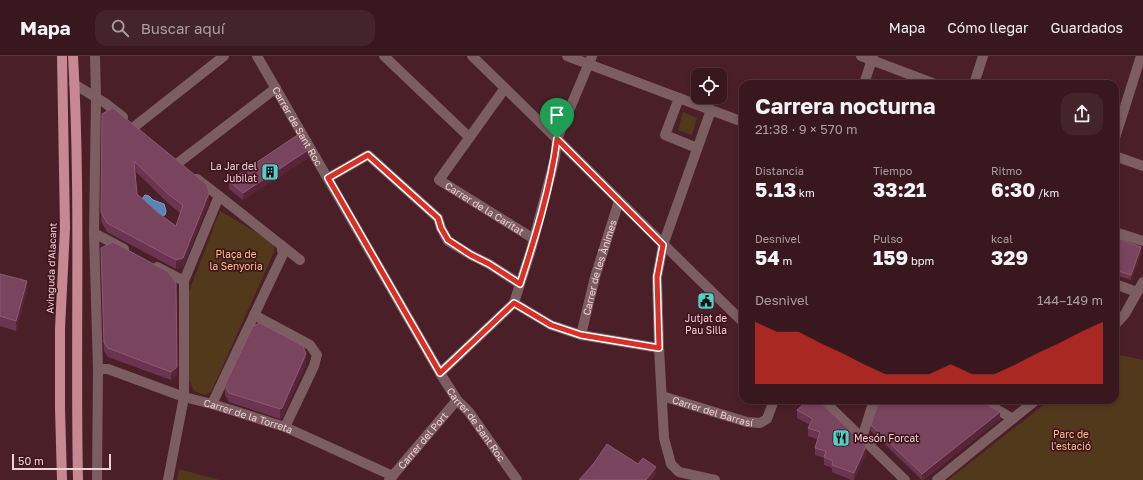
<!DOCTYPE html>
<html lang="es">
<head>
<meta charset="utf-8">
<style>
	body { margin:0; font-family:"Golos Text",sans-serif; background:#43242b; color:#f1f3f6; height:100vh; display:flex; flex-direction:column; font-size:15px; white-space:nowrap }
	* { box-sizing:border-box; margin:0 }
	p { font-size:13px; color:#ab9fa4 }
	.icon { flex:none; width:22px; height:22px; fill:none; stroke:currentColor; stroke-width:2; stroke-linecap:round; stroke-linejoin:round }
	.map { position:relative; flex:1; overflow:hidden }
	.sheet { position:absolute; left:739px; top:24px; width:380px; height:324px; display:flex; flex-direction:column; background:#38171e; border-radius:12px; box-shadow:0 2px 6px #0003,0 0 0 1px #52363c }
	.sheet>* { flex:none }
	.buttons { position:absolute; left:691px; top:12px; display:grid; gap:8px }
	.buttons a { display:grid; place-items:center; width:36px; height:36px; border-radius:8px; background:#38171e; box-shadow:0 2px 6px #0003,0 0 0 1px #52363c; font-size:20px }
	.scale { position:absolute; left:12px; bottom:10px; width:99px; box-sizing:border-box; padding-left:4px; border:2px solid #efd1d5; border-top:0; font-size:11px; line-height:14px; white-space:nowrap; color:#efd1d5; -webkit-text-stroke:3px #40151e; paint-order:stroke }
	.pin { position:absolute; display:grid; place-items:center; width:34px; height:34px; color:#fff; margin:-41px -17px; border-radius:50% 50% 50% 0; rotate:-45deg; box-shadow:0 0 4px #0007 }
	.pin .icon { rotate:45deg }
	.round { display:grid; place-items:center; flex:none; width:42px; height:42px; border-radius:12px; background:#43242b }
	.overview { display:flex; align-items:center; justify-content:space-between; height:68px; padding:0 16px }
	h1 { font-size:22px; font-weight:700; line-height:30px }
	.figures { display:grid; grid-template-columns:repeat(3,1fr); gap:6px; height:68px; padding:4px 16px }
	.figures div { display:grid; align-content:center }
	.figures b { font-size:20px; font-weight:700 }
	.figures small { font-size:11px; font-weight:400 }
	.figures p { font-size:11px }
	.chart { height:112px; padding:8px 16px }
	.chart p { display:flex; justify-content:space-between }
	.chart svg { width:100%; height:72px; margin-top:4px; fill:#d93025; opacity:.7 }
	header { display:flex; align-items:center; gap:24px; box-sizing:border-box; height:56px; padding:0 20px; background:#38171e; border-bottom:1px solid #52363c }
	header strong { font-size:19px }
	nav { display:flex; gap:22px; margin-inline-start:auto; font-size:14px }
	.search { width:280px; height:36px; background:#43242b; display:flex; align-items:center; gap:10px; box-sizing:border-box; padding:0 14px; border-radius:12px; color:#ab9fa4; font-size:15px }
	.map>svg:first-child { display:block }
	.green { fill:#53391b }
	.water { fill:#5586b7; stroke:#839cc0 }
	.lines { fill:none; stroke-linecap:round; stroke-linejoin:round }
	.minor { stroke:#7c5d61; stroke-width:10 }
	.major { stroke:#c68891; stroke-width:10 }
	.wall { fill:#6b3450; fill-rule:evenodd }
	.shaded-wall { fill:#58243a }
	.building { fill:#79455e; stroke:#8c5b71; fill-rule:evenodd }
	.route-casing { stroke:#fff; stroke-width:8 }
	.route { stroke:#d93025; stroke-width:5 }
	.labels { text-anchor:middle; stroke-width:3.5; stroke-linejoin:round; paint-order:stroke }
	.street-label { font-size:10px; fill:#efd1d5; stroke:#40151e }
	.poi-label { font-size:10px; fill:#efd1d5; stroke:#40151e; text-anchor:end }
	.park-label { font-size:10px; fill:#f9c489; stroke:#40151e }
</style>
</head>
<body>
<header>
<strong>Mapa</strong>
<div class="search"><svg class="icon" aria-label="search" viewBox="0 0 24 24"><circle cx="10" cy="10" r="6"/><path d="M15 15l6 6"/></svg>Buscar aquí</div>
<nav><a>Mapa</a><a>Cómo llegar</a><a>Guardados</a></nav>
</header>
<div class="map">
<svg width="1143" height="424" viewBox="0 0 1143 424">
	<rect width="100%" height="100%" fill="#4b1f28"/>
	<g class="green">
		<polygon points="683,56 697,62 692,79 678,74"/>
		<polygon points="220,155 274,187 274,196 211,336 205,339 194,335 188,321 188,238"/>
		<polygon points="1115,298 1143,304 1143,424 948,424 1050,344 1115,344"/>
		<polygon points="179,413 219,424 177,424"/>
	</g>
	<polygon class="water" points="145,139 149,140 153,144 164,148 166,155 165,159 157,160 142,143"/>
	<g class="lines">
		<g class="minor">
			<polyline points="95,0 96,42 94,177 98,313 97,424"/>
			<path id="s1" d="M257,0L440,317L457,344L469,356L517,424"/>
			<polyline points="384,0 469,81"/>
			<path d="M472,0C563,88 652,178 743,266"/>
			<polyline points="567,0 743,66"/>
			<polyline points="861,0 935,28"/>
			<polyline points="74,28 105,47 123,61"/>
			<polyline points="864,28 873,0"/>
			<polyline points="974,28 983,0"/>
			<path id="s2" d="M505,32L439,124L534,183"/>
			<polyline points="679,42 665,79 697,92"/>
			<polyline points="711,54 663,189 657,221 659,292 664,382 671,408 679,416 715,424"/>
			<polyline points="134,71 224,0"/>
			<polyline points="1115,82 1141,0"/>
			<polyline points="1115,100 1143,110"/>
			<polyline points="178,107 276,32"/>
			<polyline points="328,122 368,99 438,162 441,172 448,185 471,199 489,208 520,228"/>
			<polyline points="197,123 219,140"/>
			<polyline points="1115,176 1143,185"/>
			<polyline points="94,177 124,193"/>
			<polyline points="157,211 184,225"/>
			<polyline points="1115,228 1137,236"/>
			<polyline points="514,247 551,269 581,279 659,292"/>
			<polyline points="254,259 310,289 317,299 314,310 285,371"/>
			<polyline points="1115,269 1125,258 1143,226"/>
			<path id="s3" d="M581,279L595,221L619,145"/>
			<path id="s4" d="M98,313H108L184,341L212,348L285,371L393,420"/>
			<polyline points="440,317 514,247 531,194 555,102 557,83 592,0"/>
			<path id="s5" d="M662,340L747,366L760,367L767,363L774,344"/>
			<polyline points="823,344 905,424"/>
			<polyline points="981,344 1013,363"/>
			<polyline points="212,348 283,198 281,189"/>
			<polyline points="862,382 874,344"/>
			<polyline points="168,424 184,341 184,225 219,140 300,204"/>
			<path id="s6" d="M389,424L457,344"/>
			<polyline points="937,424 1036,344"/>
		</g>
		<g class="major">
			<polyline points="62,0 65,172 60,273 60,352 62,424"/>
			<path d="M73,0C81,141 75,283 78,424"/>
		</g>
	</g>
	<g class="wall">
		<path d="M102,58L209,146L183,211L176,213L107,176L101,165ZM135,115L168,147L180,157L176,170L158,157L137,138Z"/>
		<polygon points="308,102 243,144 229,133 229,125"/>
		<polygon points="1115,181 1141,197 1131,224 1115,219"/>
		<polygon points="101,200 177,319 171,324 108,301 104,295"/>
		<polygon points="0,218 27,235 16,275 0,270"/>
		<polygon points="306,308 282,362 280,363 229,346 225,339 225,329"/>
		<polygon points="808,344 866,398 854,424 851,424 832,416 832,412 824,409 824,402 815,399 815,392 817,383 808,380 808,372 810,369 797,362 797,354"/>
		<polygon points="1000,363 923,424 922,424 871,375 871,369"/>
	</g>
	<g class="shaded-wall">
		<polygon points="308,94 308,102 243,144 243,137"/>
		<polygon points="209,137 209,146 183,211 176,213 176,204"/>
		<polygon points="1141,191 1141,197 1131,224 1131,219"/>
		<polygon points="27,225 27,235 16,275 16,265"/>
		<polygon points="306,298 306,308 282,362 280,363 280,353"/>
		<polygon points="177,311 177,319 171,324 171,316"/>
		<polygon points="1000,356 1000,363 922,424 922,418"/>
		<polygon points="866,390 866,398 854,424 854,417"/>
		<polygon points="656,411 656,418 652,424 646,424"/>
	</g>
	<g class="building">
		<path d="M113,52L207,129L209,137L183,202L176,204L107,167L101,156L102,58ZM134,105L168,138L183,149L176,170L158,157L137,138Z"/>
		<polygon points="299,78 308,94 243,137 229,125"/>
		<polygon points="1115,181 1141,191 1131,219 1115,214"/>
		<polygon points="113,186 168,216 176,227 177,311 171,316 108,292 104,287 101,192"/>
		<polygon points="0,218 27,225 16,265 0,260"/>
		<polygon points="260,267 303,290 306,298 282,352 280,353 229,337 225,329 253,270"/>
		<polygon points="808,344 818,344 866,390 854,417 832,409 833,405 824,401 826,395 815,392 820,376 808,372 813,363 797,354"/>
		<polygon points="879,344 979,344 1000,356 922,418 871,369"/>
		<polygon points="607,388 638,408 643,402 656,411 646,424 579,424 594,407"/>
	</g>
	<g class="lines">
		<defs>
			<path id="route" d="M557,83L663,189L657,221L659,292L581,279L551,269L514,247L440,317L328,122L368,99L438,162L441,172L448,184L471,199L489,208L520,228C535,182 551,130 557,83Z"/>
		</defs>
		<use href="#route" class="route-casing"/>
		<use href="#route" class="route"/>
	</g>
	<defs>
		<symbol id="building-square" viewBox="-11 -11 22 22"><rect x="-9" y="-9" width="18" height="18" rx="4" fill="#55cec6" stroke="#40151e"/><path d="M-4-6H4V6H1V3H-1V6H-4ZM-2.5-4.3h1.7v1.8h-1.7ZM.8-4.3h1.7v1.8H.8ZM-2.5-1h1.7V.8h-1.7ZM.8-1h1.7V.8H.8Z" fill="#111"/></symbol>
		<symbol id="civic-square" viewBox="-11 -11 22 22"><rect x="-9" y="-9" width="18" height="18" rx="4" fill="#55cec6" stroke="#40151e"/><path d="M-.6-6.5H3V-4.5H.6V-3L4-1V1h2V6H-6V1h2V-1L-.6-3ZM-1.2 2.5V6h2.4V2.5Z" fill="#111"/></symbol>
		<symbol id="restaurant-square" viewBox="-11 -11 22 22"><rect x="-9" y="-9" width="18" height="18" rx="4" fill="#55cec6" stroke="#40151e"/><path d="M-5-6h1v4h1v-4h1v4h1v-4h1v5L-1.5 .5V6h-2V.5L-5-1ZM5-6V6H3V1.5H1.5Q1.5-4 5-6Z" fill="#111"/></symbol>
	</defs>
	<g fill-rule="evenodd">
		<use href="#building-square" x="260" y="106" width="20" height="20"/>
		<use href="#civic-square" x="696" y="235" width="20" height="20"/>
		<use href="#restaurant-square" x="831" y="372" width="20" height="20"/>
	</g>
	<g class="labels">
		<g class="street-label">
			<text dy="4" stroke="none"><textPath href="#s1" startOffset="81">Carrer de Sant Roc</textPath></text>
			<text dy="4" stroke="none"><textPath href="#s2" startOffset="167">Carrer de la Caritat</textPath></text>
			<text transform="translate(51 212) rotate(-88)" y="4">Avinguda d'Alacant</text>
			<text dy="4" stroke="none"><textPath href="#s3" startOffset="70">Carrer de les Ànimes</textPath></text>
			<text dy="4" stroke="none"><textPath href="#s5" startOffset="53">Carrer del Barrasí</textPath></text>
			<text dy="4" stroke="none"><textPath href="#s4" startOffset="158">Carrer de la Torreta</textPath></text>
			<text dy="4" stroke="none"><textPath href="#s1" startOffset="429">Carrer de Sant Roc</textPath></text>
			<text dy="4" stroke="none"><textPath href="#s6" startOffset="52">Carrer del Port</textPath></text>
		</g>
		<g class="poi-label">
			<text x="257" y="114">La Jar del<tspan x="257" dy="12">Jubilat</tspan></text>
			<text x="706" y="266" text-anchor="middle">Jutjat de<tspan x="706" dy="12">Pau Silla</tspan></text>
			<text x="854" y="386" text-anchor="start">Mesón Forcat</text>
		</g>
		<g class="park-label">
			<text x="236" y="202">Plaça de<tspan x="236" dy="12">la Senyoria</tspan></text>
			<text x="1071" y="382">Parc de<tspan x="1071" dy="12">l'estació</tspan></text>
		</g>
	</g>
</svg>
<div class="buttons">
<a><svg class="icon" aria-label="locate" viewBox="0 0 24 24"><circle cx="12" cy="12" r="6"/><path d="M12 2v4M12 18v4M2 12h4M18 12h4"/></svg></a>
</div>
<div class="scale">50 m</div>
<div class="pin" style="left:557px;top:83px;background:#1e9e55"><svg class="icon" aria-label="arrive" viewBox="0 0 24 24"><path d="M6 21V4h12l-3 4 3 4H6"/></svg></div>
<section class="sheet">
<div class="overview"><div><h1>Carrera nocturna</h1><p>21:38 · 9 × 570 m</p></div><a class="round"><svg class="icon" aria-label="share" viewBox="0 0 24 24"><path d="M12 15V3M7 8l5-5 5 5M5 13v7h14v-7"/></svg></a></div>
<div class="figures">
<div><p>Distancia</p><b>5.13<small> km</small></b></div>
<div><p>Tiempo</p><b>33:21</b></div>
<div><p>Ritmo</p><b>6:30<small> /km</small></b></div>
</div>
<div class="figures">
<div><p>Desnivel</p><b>54<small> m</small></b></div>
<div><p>Pulso</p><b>159<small> bpm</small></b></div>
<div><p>kcal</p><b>329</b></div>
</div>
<div class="chart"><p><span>Desnivel</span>144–149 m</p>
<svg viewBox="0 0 160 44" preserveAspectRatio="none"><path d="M0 44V6L10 12L20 12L30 19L40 25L50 32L60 38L70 38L80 38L90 32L100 38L110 38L120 32L130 25L140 19L150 12L160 6V44z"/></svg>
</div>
</section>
</div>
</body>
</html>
